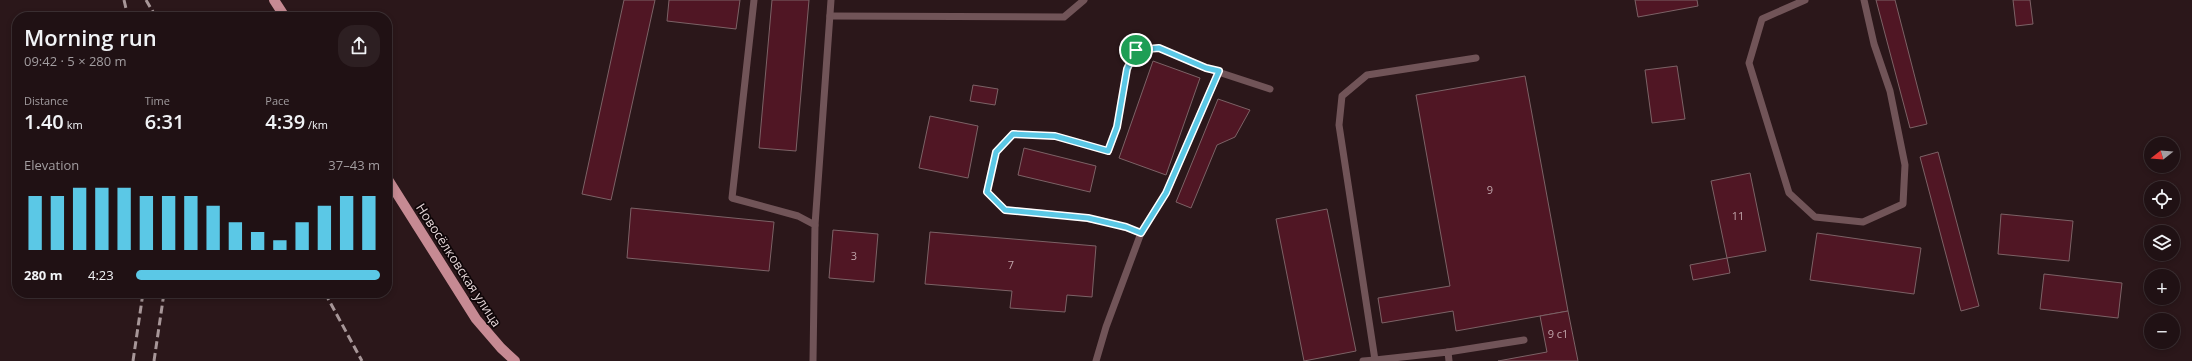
<!DOCTYPE html>
<html lang="en">
<head>
<meta charset="utf-8">
<style>
	body { margin:0; font-family:"Open Sans",sans-serif; background:#2d1f22; color:#f1f3f6; height:100vh; display:flex; flex-direction:column; font-size:15px; white-space:nowrap }
	* { box-sizing:border-box; margin:0 }
	p { font-size:13px; color:#a29da0 }
	.icon { flex:none; width:22px; height:22px; fill:none; stroke:currentColor; stroke-width:2; stroke-linecap:round; stroke-linejoin:round }
	.map { position:relative; flex:1; overflow:hidden }
	.details { position:absolute; left:12px; top:12px; width:380px; height:286px; display:flex; flex-direction:column; background:#201114; border-radius:16px; box-shadow:0 2px 6px #0003,0 0 0 1px #3d3134 }
	.details>* { flex:none }
	.needle { width:26px; rotate:253deg }
	.controls { position:absolute; left:2144px; top:137px; display:grid; gap:8px }
	.controls a { display:grid; place-items:center; width:36px; height:36px; border-radius:50%; background:#201114; box-shadow:0 2px 6px #0003,0 0 0 1px #3d3134; font-size:20px }
	.pin { position:absolute; display:grid; place-items:center; width:34px; height:34px; color:#fff; margin:-17px; border:2px solid #fff; border-radius:50%; box-shadow:0 1px 4px #0007 }
	.round { display:grid; place-items:center; flex:none; width:42px; height:42px; border-radius:16px; background:#2d1f22 }
	.overview { display:flex; align-items:center; justify-content:space-between; height:68px; padding:0 12px }
	h1 { font-size:22px; font-weight:600; line-height:30px }
	.metrics { display:grid; grid-template-columns:repeat(3,1fr); gap:6px; height:68px; padding:4px 12px }
	.metrics div { display:grid; align-content:center }
	.metrics b { font-size:20px; font-weight:600 }
	.metrics small { font-size:11px; font-weight:400 }
	.metrics p { font-size:11px }
	.chart { height:112px; padding:8px 12px }
	.chart p { display:flex; justify-content:space-between }
	.chart svg { width:100%; height:72px; margin-top:4px; stroke:#5bc8e6; stroke-width:6 }
	ul { padding:0 12px; list-style:none; font-size:13px }
	li { display:grid; grid-template-columns:64px 48px 1fr; align-items:center; height:30px }
	li i { height:10px; border-radius:5px; background:#5bc8e6 }
	.map>svg:first-child { display:block }
	.building { fill:#501624; stroke:#7c6266 }
	.lines { fill:none; stroke-linecap:round; stroke-linejoin:round }
	.service { stroke:#715458; stroke-width:7 }
	.primary { stroke:#c68a93; stroke-width:10 }
	.rail { stroke:#a79698; stroke-width:3; stroke-dasharray:8 4; stroke-linecap:butt }
	.route-casing { stroke:#fff; stroke-width:8 }
	.route { stroke:#5bc8e6; stroke-width:5 }
	.labels { text-anchor:middle; stroke-width:3.5; stroke-linejoin:round; paint-order:stroke }
	.number-label { font-size:11px; fill:#c0a5aa }
	.street-label { font-size:13px; fill:#e5d5d7; stroke:#0e0507 }
</style>
</head>
<body>
<div class="map">
<svg width="2192" height="361" viewBox="0 0 2192 361">
	<rect width="100%" height="100%" fill="#2b171a"/>
	<g class="building">
		<polygon points="624,0 655,0 611,200 582,194"/>
		<polygon points="669,0 740,0 736,29 667,21"/>
		<polygon points="772,0 809,0 796,151 759,148"/>
		<polygon points="1635,0 1697,0 1698,6 1638,17"/>
		<polygon points="1876,0 1895,0 1927,124 1910,128"/>
		<polygon points="2013,0 2030,0 2033,24 2016,26"/>
		<polygon points="1153,61 1200,78 1166,175 1119,158"/>
		<polygon points="1677,66 1685,119 1652,123 1645,70"/>
		<polygon points="1525,76 1568,311 1456,331 1453,311 1382,323 1378,298 1450,286 1416,95"/>
		<polygon points="973,85 998,89 995,105 970,101"/>
		<polygon points="1218,99 1250,110 1235,137 1217,145 1191,208 1176,202"/>
		<polygon points="930,116 978,126 968,178 919,168"/>
		<polygon points="1024,148 1096,166 1090,192 1018,175"/>
		<polygon points="1938,152 1979,306 1961,311 1920,157"/>
		<polygon points="1750,173 1766,251 1727,258 1711,181"/>
		<polygon points="631,208 774,222 769,271 627,258"/>
		<polygon points="1327,209 1356,351 1304,361 1276,219"/>
		<polygon points="2001,214 2073,221 2069,261 1998,254"/>
		<polygon points="833,230 878,234 874,282 829,278"/>
		<polygon points="930,232 1096,246 1092,297 1067,295 1065,312 1010,308 1012,291 925,284"/>
		<polygon points="1817,233 1921,248 1914,294 1810,280"/>
		<polygon points="1727,258 1730,273 1693,280 1690,265"/>
		<polygon points="2044,274 2122,283 2118,318 2040,309"/>
		<polygon points="1568,311 1578,361 1498,361 1547,352 1540,316"/>
	</g>
	<g class="lines">
		<g class="service">
			<polyline points="754,0 732,198 798,216 815,225 813,361"/>
			<polyline points="1805,0 1762,19 1749,63 1789,193 1815,217 1863,222 1903,204 1905,165 1890,91 1874,44 1864,0"/>
			<polyline points="830,16 1064,17 1084,0"/>
			<polyline points="815,225 831,0"/>
			<polyline points="1141,233 1166,193 1219,71"/>
			<polyline points="1448,352 1524,340"/>
			<path d="M1096,361L1106,327L1141,233C1098,215 1050,215 1005,210L987,192L996,152L1013,134L1055,136L1108,151L1117,127L1127,69L1136,50L1159,48L1206,68L1270,89"/>
			<polyline points="1363,361 1375,360"/>
			<polyline points="1449,361 1448,352 1375,360 1339,125 1342,96 1367,75 1476,58"/>
		</g>
		<g class="primary">
			<polyline points="274,0 285,17"/>
			<polyline points="387,178 476,319 501,348 515,361"/>
		</g>
		<g class="rail">
			<polyline points="124,0 128,17"/>
			<polyline points="146,0 156,17"/>
			<polyline points="325,293 362,361"/>
			<polyline points="133,361 143,293"/>
			<polyline points="154,361 164,293"/>
		</g>
	</g>
	<g class="lines">
		<defs>
			<polygon id="route" points="1159,48 1206,68 1219,71 1166,193 1141,233 1126,227 1088,218 1005,210 987,192 996,152 1013,134 1055,136 1108,151 1117,127 1127,69 1136,50"/>
		</defs>
		<use href="#route" class="route-casing"/>
		<use href="#route" class="route"/>
	</g>
	<g class="labels">
		<g class="number-label">
			<text x="1490" y="194">9</text>
			<text x="1738" y="220">11</text>
			<text x="854" y="260">3</text>
			<text x="1011" y="269">7</text>
			<text x="1558" y="338">9 с1</text>
		</g>
		<g class="street-label">
			<text transform="translate(459 265) rotate(57)" y="5">Новосёлковская улица</text>
		</g>
	</g>
</svg>
<div class="controls">
<a><svg class="needle" viewBox="-14 -14 28 28"><path d="M0-13l5 13h-10z" fill="#e53935"/><path d="M0 13l5-13h-10z" fill="#a29da0"/></svg></a>
<a><svg class="icon" aria-label="locate" viewBox="0 0 24 24"><circle cx="12" cy="12" r="6"/><path d="M12 2v4M12 18v4M2 12h4M18 12h4"/></svg></a>
<a><svg class="icon" aria-label="layers" viewBox="0 0 24 24"><path d="M12 4l9 5-9 5-9-5zM3 14l9 5 9-5"/></svg></a>
<a>+</a>
<a>−</a>
</div>
<div class="pin" style="left:1136px;top:50px;background:#1e9e55"><svg class="icon" aria-label="arrive" viewBox="0 0 24 24"><path d="M6 21V4h12l-3 4 3 4H6"/></svg></div>
<section class="details">
<div class="overview"><div><h1>Morning run</h1><p>09:42 · 5 × 280 m</p></div><a class="round"><svg class="icon" aria-label="share" viewBox="0 0 24 24"><path d="M12 15V3M7 8l5-5 5 5M5 13v7h14v-7"/></svg></a></div>
<div class="metrics">
<div><p>Distance</p><b>1.40<small> km</small></b></div>
<div><p>Time</p><b>6:31</b></div>
<div><p>Pace</p><b>4:39<small> /km</small></b></div>
</div>
<div class="chart"><p><span>Elevation</span>37–43 m</p>
<svg viewBox="0 0 160 44" preserveAspectRatio="none"><path d="M5 44V11M15 44V11M25 44V6M35 44V6M45 44V6M55 44V11M65 44V11M75 44V11M85 44V17M95 44V27M105 44V33M115 44V38M125 44V27M135 44V17M145 44V11M155 44V11"/></svg>
</div>
<ul>
<li><b>280 m</b>4:23<i style="width:100%"></i></li>
</ul>
</section>
</div>
</body>
</html>
